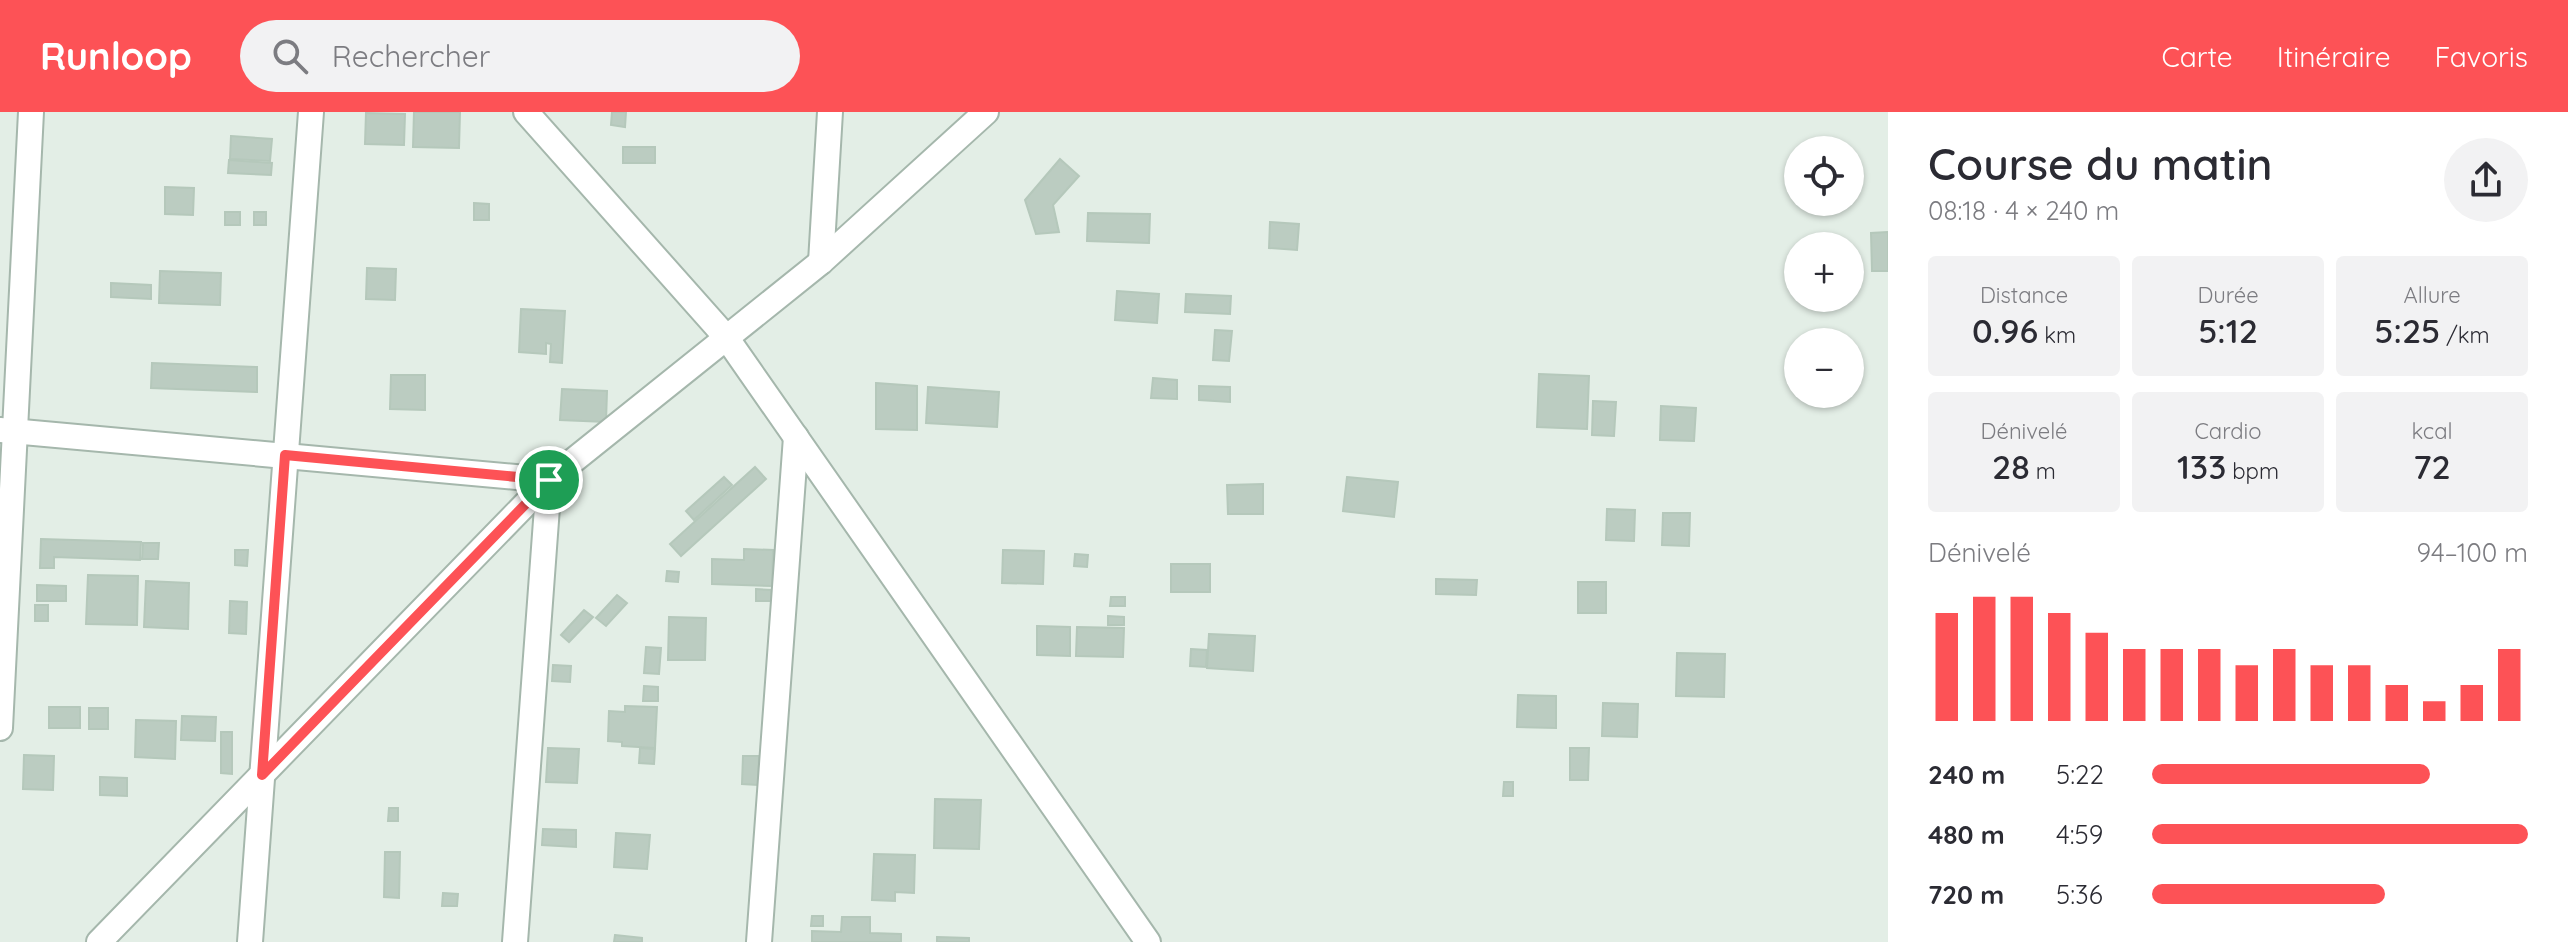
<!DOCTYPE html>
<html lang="fr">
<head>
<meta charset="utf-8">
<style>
	body { margin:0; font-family:Quicksand,sans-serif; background:#f2f2f3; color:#2b2b33; height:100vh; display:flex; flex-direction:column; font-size:30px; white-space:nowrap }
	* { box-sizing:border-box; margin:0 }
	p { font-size:26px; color:#7c7c81 }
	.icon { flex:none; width:44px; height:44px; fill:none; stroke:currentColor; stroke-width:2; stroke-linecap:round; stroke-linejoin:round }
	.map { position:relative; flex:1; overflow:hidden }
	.panel { display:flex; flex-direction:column; background:#fff; width:680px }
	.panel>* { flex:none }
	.fabs { position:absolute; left:1784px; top:24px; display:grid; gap:16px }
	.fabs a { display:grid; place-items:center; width:80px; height:80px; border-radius:50%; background:#fff; box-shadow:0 2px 6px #0004; font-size:40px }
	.pin { position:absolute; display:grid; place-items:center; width:68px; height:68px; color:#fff; margin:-34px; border:4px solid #fff; border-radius:50%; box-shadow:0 2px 8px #0007 }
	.round { display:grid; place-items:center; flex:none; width:84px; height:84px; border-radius:42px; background:#f2f2f3 }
	.summary { display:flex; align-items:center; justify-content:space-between; height:136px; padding:0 40px }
	h1 { font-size:44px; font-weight:600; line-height:60px }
	.stats { display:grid; grid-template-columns:repeat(3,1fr); gap:12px; height:136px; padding:8px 40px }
	.stats div { display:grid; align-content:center; border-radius:8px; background:#f2f2f3; text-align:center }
	.stats b { font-size:34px; font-weight:600 }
	.stats small { font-size:22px; font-weight:400 }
	.stats p { font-size:22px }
	.chart { height:224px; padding:16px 40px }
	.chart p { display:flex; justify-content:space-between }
	.chart svg { width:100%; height:144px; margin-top:8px; stroke:#fd5256; stroke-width:6 }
	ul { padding:0 40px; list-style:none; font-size:26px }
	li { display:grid; grid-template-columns:128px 96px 1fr; align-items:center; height:60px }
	li i { height:20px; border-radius:10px; background:#fd5256 }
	header { display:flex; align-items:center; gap:48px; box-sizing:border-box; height:112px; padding:0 40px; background:#fd5256; color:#fff }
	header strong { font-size:38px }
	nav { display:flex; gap:44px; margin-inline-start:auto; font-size:28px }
	.search { width:560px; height:72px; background:#f2f2f3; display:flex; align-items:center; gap:20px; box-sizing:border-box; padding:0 28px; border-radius:44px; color:#7c7c81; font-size:30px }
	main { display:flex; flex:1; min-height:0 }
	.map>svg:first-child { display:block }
	.building { fill:#bbccc1; stroke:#b5c8bb; stroke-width:2 }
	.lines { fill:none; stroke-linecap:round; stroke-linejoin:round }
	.minor-casing { stroke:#a5b7ac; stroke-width:28 }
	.minor { stroke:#fff; stroke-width:24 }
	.route-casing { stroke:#fff; stroke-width:16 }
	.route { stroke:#fd5256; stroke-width:10 }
</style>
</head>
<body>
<header>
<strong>Runloop</strong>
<div class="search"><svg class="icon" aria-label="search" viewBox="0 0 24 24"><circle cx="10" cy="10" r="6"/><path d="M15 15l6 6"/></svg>Rechercher</div>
<nav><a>Carte</a><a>Itinéraire</a><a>Favoris</a></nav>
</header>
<main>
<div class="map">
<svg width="1888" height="830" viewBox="0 0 1888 830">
	<rect width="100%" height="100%" fill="#e3eee6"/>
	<g class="building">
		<polygon points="414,0 460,0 459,36 413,35"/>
		<polygon points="612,0 626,0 625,15 611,13"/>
		<polygon points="366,1 405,2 404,33 365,32"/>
		<polygon points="231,24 272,27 270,49 230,47"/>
		<rect x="623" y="35" width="32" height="16"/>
		<polygon points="1060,47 1079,64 1053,93 1059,120 1036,122 1025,88"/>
		<polygon points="229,48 272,51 271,63 228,61"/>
		<polygon points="165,75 194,76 193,103 165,102"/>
		<polygon points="474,91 489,92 489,108 474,108"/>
		<rect x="225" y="100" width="15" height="13"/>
		<rect x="254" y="100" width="12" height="13"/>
		<polygon points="1088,101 1150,102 1149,131 1087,129"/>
		<polygon points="1270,110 1299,112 1297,138 1269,136"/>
		<polygon points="1888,120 1888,159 1872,159 1871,121"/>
		<polygon points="367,156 396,157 395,188 366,187"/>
		<polygon points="160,159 221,161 220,193 159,191"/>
		<polygon points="111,171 151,173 151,187 111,185"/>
		<polygon points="1117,179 1159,182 1157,211 1115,208"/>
		<polygon points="1186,182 1231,184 1230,202 1185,200"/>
		<polygon points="521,197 565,199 562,251 550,250 551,232 546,231 546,242 519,240"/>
		<polygon points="1215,218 1232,219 1229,249 1213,248"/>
		<polygon points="152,251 257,255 257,280 151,276"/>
		<polygon points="1539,262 1589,264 1587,317 1537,315"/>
		<polygon points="391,263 425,263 425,298 390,297"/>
		<polygon points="1153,266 1177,268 1177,287 1151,286"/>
		<polygon points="876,271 917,274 917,318 876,317"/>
		<polygon points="1199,274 1230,275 1230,290 1199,288"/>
		<polygon points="928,275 999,280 997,315 926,311"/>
		<polygon points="562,277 607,279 606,310 560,308"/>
		<polygon points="1593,289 1616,290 1614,324 1592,323"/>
		<polygon points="1661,294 1696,296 1694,329 1660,328"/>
		<polygon points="755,355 766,367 681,444 670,432"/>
		<polygon points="724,365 732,373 694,408 686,399"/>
		<polygon points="1347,365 1398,370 1394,405 1343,399"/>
		<polygon points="1263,372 1263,402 1228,402 1227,373"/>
		<polygon points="1607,397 1635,398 1634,429 1606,428"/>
		<polygon points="1663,401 1690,401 1689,434 1662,433"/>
		<polygon points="41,427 141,430 140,448 54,445 54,456 40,456"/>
		<polygon points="143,431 159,431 158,447 142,447"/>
		<polygon points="744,437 773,438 772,474 712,472 712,447 744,448"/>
		<polygon points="235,438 248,438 247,454 235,453"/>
		<polygon points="1003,438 1044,439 1043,472 1002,471"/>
		<polygon points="1075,442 1088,443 1087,455 1074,454"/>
		<rect x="1171" y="452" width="39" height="28"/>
		<polygon points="667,459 679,460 678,470 666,469"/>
		<polygon points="88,463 138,464 137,513 86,512"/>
		<polygon points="1436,467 1477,468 1476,483 1436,482"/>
		<polygon points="146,469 189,471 188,517 144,515"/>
		<rect x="1578" y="470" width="28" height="31"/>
		<polygon points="37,473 66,474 66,489 37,489"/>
		<polygon points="756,477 771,478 771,489 756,489"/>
		<polygon points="617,483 627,491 606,514 596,506"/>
		<polygon points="1111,485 1125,485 1125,494 1110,494"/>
		<polygon points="230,489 247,490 246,522 229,521"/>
		<rect x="35" y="493" width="13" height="16"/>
		<polygon points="584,498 593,505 569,530 561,523"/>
		<polygon points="1108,504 1124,505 1124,513 1108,513"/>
		<polygon points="669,505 706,506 705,548 668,548"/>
		<polygon points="1037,514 1070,515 1070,544 1037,543"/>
		<polygon points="1077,515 1124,516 1123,545 1076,544"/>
		<polygon points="1209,522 1255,524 1253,559 1207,556"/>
		<polygon points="646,535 661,536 659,562 644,561"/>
		<polygon points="1191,537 1207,538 1206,555 1190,554"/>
		<polygon points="1677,541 1725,542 1724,585 1676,584"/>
		<polygon points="553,553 571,554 570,570 552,569"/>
		<polygon points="644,574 658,575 658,589 643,589"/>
		<polygon points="1518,583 1556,584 1556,616 1517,615"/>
		<polygon points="1603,591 1638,592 1637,625 1602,624"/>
		<polygon points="625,594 657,595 655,636 622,634 622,630 608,629 609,599 625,600"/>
		<rect x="49" y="595" width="31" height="21"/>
		<rect x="89" y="596" width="19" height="21"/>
		<polygon points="182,604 216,605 215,629 181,628"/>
		<polygon points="136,608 176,609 175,647 135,645"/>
		<polygon points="221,620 232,620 232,662 221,661"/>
		<polygon points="548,636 579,637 577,671 546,670"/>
		<polygon points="640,636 655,637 654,652 639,651"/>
		<polygon points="1570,636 1589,636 1588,668 1570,668"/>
		<polygon points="24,643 54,644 53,678 23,677"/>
		<polygon points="743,644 759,644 758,673 742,672"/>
		<polygon points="100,665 127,666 127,684 100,683"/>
		<polygon points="1504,670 1513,670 1513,684 1503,684"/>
		<polygon points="935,687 981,688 979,737 934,736"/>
		<polygon points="389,696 398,696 398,709 388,709"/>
		<polygon points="543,717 576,718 576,735 542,733"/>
		<polygon points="616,721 650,723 647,757 614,755"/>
		<polygon points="385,740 400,740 399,786 384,785"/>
		<polygon points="874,742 915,743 914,781 895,780 895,789 872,788"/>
		<polygon points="443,781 458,782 457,794 442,794"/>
		<polygon points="812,804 823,804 823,814 811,814"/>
		<polygon points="842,805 870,805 870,821 901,822 901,830 812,830 812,819 841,820"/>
		<polygon points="615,823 642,826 642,830 614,830"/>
		<polygon points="937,825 969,826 969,830 937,830"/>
	</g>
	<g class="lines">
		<defs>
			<g id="minor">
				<polyline points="526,0 726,225 1148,830"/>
				<polyline points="821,150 830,0"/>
				<polyline points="0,318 549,368 515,830"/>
				<polyline points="0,616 31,0"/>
				<polyline points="99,830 549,368 821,150 986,0"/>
				<polyline points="250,830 311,0"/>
				<polyline points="759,830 796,325"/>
			</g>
		</defs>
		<use href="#minor" class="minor-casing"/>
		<use href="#minor" class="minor"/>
	</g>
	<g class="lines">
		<defs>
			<polygon id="route" points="285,343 549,368 262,663"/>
		</defs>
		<use href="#route" class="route-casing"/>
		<use href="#route" class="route"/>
	</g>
</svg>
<div class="fabs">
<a><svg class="icon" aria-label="locate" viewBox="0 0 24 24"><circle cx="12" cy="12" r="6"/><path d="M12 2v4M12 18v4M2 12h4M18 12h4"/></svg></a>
<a>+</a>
<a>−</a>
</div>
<div class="pin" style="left:549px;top:368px;background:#1e9e55"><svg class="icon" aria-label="arrive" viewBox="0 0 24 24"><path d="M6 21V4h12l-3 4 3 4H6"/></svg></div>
</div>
<section class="panel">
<div class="summary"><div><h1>Course du matin</h1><p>08:18 · 4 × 240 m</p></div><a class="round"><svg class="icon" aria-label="share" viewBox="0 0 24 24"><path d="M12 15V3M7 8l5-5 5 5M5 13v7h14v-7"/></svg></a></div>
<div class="stats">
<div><p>Distance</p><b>0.96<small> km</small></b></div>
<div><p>Durée</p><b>5:12</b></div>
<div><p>Allure</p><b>5:25<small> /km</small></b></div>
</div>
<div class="stats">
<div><p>Dénivelé</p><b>28<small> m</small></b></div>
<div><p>Cardio</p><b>133<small> bpm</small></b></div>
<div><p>kcal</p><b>72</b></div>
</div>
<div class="chart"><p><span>Dénivelé</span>94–100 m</p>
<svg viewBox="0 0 160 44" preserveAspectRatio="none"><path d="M5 44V11M15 44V6M25 44V6M35 44V11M45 44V17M55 44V22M65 44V22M75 44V22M85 44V27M95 44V22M105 44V27M115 44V27M125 44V33M135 44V38M145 44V33M155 44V22"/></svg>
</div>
<ul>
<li><b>240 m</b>5:22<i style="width:74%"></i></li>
<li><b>480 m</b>4:59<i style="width:100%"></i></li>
<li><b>720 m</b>5:36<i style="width:62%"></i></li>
</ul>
</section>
</main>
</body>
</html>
